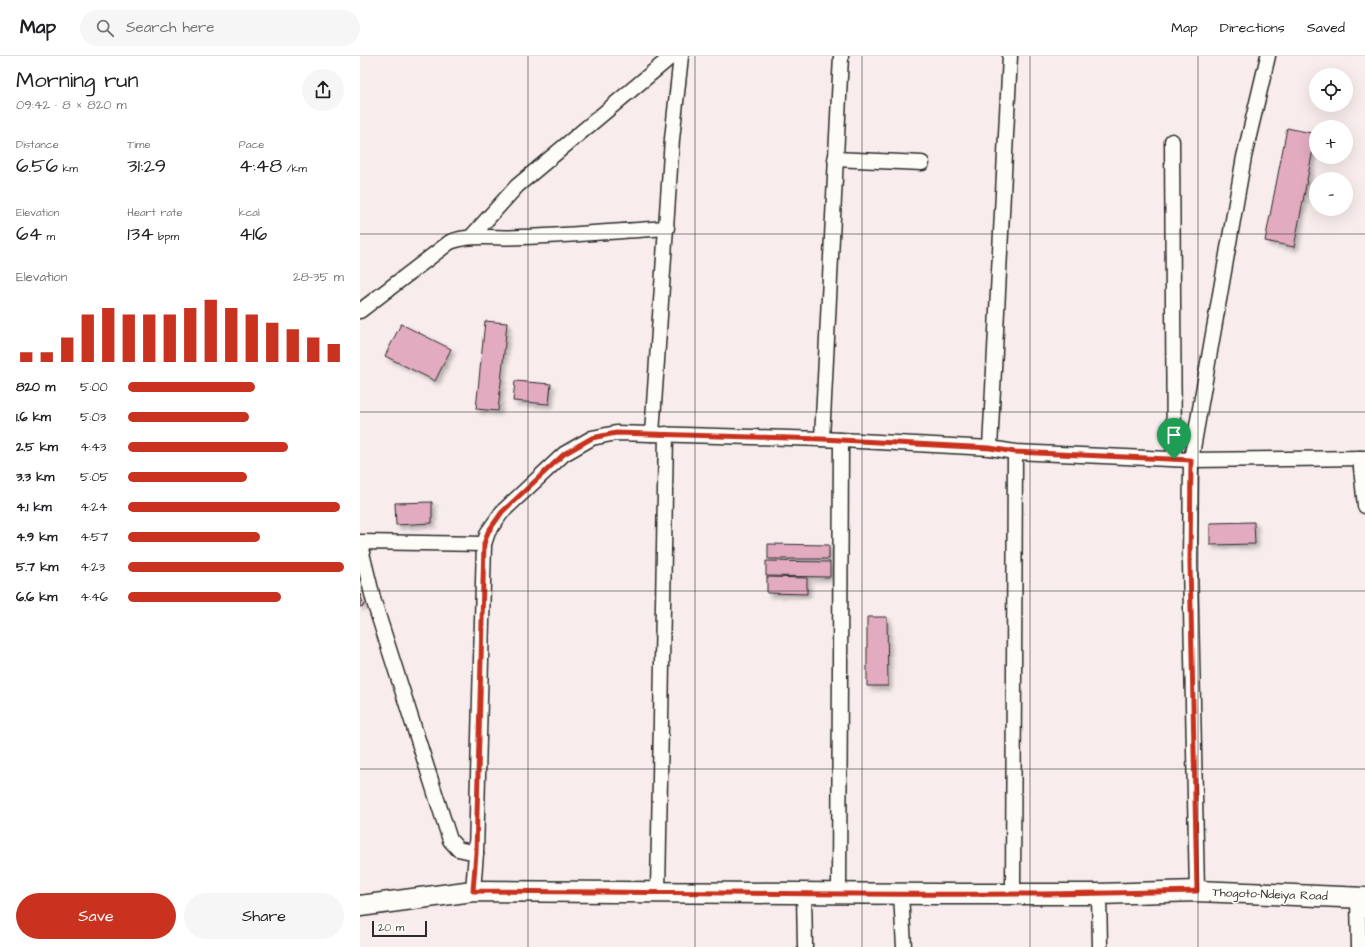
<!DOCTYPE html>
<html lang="en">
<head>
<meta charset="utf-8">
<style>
	body { margin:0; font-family:"Architects Daughter",sans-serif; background:#f6f6f6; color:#202124; height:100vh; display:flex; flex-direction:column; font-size:15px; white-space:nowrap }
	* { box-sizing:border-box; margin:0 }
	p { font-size:13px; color:#757577 }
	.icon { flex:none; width:22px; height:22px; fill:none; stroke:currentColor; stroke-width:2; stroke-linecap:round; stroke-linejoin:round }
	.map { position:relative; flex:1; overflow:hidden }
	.side { display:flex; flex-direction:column; background:#fff; width:360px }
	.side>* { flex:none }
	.tools { position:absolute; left:949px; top:12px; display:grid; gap:8px }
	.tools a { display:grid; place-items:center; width:44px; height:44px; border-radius:50%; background:#fff; box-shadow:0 4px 16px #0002; font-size:20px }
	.scale { position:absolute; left:12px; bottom:10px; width:55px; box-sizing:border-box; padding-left:4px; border:2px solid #2b2b2b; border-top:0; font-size:11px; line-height:14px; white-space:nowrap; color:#2b2b2b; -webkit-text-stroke:3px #fdfcf7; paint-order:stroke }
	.pin { position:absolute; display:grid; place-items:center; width:34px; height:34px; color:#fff; margin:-41px -17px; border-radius:50% 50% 50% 0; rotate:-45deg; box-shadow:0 0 4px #0007 }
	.pin .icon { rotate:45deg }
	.round { display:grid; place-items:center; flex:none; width:42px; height:42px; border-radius:21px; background:#f6f6f6 }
	.head { display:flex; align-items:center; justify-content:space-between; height:68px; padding:0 16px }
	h1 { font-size:22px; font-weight:600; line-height:30px }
	.stats { display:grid; grid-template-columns:repeat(3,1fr); gap:6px; height:68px; padding:4px 16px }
	.stats div { display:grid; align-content:center }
	.stats b { font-size:20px; font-weight:600 }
	.stats small { font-size:11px; font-weight:400 }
	.stats p { font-size:11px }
	.chart { height:112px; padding:8px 16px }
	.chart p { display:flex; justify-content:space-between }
	.chart svg { width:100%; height:72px; margin-top:4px; stroke:#c8321e; stroke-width:6 }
	.button { display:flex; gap:8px; margin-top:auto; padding:8px 16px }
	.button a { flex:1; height:46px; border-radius:24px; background:#c8321e; color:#fff; font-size:16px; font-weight:600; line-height:46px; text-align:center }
	.button a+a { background:#f6f6f6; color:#202124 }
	ul { padding:0 16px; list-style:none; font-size:13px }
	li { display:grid; grid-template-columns:64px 48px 1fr; align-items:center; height:30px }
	li i { height:10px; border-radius:5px; background:#c8321e }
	header { display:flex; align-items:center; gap:24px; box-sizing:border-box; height:56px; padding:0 20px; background:#fff; border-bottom:1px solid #e0e0e0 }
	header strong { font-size:19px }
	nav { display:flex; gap:22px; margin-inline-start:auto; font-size:14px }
	.search { width:280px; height:36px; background:#f6f6f6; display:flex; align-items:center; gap:10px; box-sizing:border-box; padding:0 14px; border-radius:22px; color:#757577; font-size:15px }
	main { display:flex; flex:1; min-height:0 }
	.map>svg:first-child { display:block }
	.building { fill:#e2abc0; stroke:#2b2b2b; filter:url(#shadow) }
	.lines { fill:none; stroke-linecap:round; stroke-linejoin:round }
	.street-casing { stroke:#2b2b2b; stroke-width:17 }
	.secondary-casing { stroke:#2b2b2b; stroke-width:23 }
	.street { stroke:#fdfcf7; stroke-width:14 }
	.secondary { stroke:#fdfcf7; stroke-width:20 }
	.route-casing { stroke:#fff; stroke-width:8 }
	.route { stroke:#c8321e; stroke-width:5 }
	.grid { fill:none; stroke:#2b2b2b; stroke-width:1; stroke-opacity:0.55 }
	.labels { text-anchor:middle; stroke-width:3; stroke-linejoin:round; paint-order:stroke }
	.street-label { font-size:12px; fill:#2b2b2b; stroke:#fdfcf7 }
</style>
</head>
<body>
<header>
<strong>Map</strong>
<div class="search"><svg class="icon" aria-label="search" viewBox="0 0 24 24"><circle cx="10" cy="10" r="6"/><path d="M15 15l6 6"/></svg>Search here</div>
<nav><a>Map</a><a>Directions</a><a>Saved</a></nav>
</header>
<main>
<section class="side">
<div class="head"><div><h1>Morning run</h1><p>09:42 · 8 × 820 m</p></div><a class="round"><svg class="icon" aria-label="share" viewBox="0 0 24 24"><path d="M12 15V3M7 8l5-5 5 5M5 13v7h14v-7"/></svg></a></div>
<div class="stats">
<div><p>Distance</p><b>6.56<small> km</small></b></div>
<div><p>Time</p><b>31:29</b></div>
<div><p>Pace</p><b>4:48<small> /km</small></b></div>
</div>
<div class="stats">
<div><p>Elevation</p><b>64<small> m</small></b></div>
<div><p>Heart rate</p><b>134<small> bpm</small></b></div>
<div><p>kcal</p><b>416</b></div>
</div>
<div class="chart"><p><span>Elevation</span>28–35 m</p>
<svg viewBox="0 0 160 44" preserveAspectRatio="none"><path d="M5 44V38M15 44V38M25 44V29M35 44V15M45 44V11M55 44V15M65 44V15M75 44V15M85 44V11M95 44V6M105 44V11M115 44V15M125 44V20M135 44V24M145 44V29M155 44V33"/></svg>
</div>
<ul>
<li><b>820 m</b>5:00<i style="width:59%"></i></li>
<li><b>1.6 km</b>5:03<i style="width:56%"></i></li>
<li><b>2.5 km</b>4:43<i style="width:74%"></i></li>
<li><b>3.3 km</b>5:05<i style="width:55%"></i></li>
<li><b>4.1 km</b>4:24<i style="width:98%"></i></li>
<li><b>4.9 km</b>4:57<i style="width:61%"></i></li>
<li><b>5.7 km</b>4:23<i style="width:100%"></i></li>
<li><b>6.6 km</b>4:46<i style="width:71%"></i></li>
</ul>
<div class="button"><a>Save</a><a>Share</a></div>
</section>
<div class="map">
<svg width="1005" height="891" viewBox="0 0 1005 891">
	<defs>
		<filter id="shadow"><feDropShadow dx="3.5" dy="3.5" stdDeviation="2" flood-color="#0004"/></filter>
	</defs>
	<rect width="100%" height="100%" fill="#f8ecec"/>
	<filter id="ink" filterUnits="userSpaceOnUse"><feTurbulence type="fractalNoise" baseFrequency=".025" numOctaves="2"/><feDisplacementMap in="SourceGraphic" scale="8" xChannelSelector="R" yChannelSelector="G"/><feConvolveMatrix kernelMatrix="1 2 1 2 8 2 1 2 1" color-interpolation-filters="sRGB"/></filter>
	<g filter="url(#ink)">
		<g class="building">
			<polygon points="927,72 956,78 934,191 905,185"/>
			<polygon points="125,265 147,267 138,355 116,353"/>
			<polygon points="41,268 91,293 75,325 25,300"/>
			<polygon points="155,325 191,328 189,348 153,345"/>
			<polygon points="72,446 72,467 36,469 35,447"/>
			<polygon points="894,466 895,488 850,489 850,467"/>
			<polygon points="408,488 469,489 469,503 408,503"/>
			<polygon points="406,505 470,506 470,521 406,520"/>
			<polygon points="407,521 447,522 447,538 407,537"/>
			<polygon points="0,538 4,550 0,551"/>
			<polygon points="507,561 527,561 528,630 507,630"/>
		</g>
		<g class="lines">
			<defs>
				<g id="street">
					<polyline points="812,85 814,403"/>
					<polyline points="475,103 562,107"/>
					<polyline points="111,181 157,130 312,0"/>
					<path d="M0,255L90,186C113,177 138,183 162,181C211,179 259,175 307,172"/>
					<polyline points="292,378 312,83 321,0"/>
					<polyline points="462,383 481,0"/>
					<polyline points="630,392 650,0"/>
					<polyline points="1000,402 1005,450"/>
					<polyline points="0,486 124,488"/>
					<polyline points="0,489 14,546 90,784 98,793 116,797"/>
					<polyline points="113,835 116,797 124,488 128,476 142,456 204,398 232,382 256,377 462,383 630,392 655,396 831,404 1005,402"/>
					<polyline points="837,835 830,506 831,404 884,101 908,0"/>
					<polyline points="298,836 306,378"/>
					<polyline points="444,837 445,891"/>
					<polyline points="479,837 481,384"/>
					<polyline points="653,837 655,396"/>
					<polyline points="541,838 544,891"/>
					<polyline points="739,838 740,891"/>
					<polyline points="998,842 999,891"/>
				</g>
				<polyline id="secondary" points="0,850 113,835 578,838 739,838 837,835 1005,842"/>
			</defs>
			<use href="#street" class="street-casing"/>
			<use href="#secondary" class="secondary-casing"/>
			<use href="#street" class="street"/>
			<use href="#secondary" class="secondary"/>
		</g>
	</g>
	<g class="lines" filter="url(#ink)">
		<defs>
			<path id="route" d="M256,377L462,383L630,392L655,396L831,404L830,506L837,835C596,842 354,836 113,835L116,797L124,488L128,476L142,456L204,398L232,382Z"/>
		</defs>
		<use href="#route" class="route-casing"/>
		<use href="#route" class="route"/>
	</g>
	<path class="grid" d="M168,0V891M335,0V891M502,0V891M670,0V891M838,0V891M0,178H1005M0,356H1005M0,535H1005M0,713H1005"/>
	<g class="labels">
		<g class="street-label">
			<text transform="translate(910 838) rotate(2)" y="4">Thogoto-Ndeiya Road</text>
		</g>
	</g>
</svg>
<div class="tools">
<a><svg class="icon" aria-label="locate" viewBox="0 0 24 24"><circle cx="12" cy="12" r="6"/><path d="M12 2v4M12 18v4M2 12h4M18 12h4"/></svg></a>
<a>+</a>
<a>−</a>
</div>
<div class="scale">20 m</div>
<div class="pin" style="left:814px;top:403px;background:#1e9e55"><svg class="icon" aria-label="arrive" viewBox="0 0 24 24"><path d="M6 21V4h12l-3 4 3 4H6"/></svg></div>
</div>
</main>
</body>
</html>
